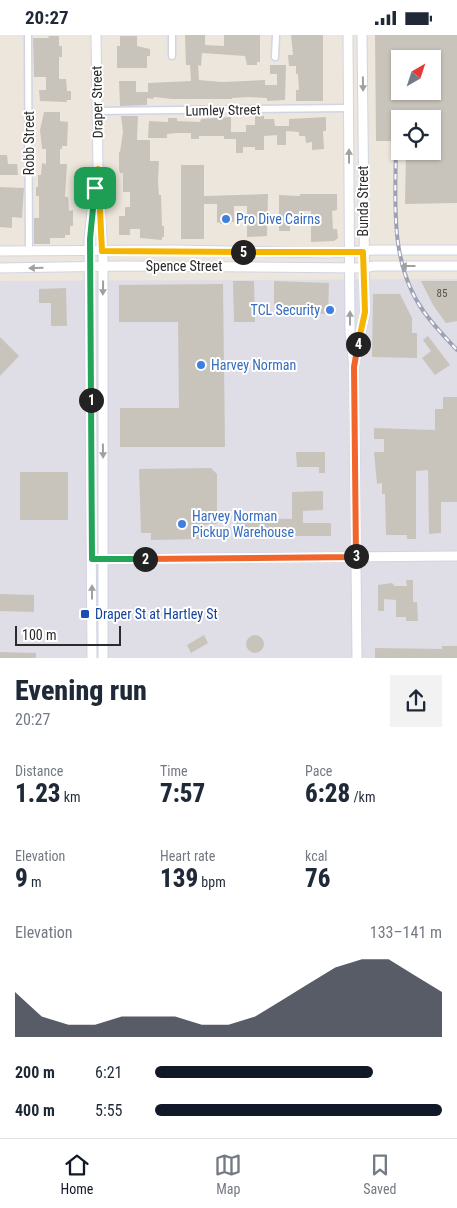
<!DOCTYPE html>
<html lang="en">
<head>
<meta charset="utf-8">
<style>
	body { margin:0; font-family:"Roboto Condensed",sans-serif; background:#f2f2f3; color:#1f2937; height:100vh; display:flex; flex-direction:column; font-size:19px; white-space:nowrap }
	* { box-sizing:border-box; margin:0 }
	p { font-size:16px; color:#747a83 }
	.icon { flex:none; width:28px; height:28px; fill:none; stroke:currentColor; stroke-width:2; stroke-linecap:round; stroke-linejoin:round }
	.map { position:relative; height:623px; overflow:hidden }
	.side { display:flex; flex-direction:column; background:#fff; flex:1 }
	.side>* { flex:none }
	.needle { width:32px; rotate:39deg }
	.controls { position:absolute; left:391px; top:15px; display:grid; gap:10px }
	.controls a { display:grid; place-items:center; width:50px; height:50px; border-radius:0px; background:#fff; box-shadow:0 1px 4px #0004; font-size:25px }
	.scale { position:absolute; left:15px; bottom:12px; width:106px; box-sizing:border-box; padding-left:5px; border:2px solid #2b2b2b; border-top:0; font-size:14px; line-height:18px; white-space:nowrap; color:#2b2b2b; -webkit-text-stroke:4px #fff; paint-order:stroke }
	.pin { position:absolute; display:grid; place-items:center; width:42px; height:42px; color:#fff; margin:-21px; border-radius:10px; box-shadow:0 2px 8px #0006 }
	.km { position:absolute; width:25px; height:25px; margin:-12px; border-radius:50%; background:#222; color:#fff; font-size:14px; line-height:25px; text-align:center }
	.round { display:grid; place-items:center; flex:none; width:52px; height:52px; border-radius:0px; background:#f2f2f3 }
	.headline { display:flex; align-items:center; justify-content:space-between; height:85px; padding:0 15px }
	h1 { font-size:28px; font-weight:800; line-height:38px }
	.metrics { display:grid; grid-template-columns:repeat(3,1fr); gap:8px; height:85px; padding:5px 15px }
	.metrics div { display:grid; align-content:center }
	.metrics b { font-size:25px; font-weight:800 }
	.metrics small { font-size:14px; font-weight:400 }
	.metrics p { font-size:14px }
	.chart { height:140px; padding:10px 15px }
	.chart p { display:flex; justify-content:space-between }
	.chart svg { width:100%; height:90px; margin-top:5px; fill:#111827; opacity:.7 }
	ul { padding:0 15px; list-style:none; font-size:16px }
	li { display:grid; grid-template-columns:80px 60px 1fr; align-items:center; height:38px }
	li i { height:12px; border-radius:6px; background:#111827 }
	.status { display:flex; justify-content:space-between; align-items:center; height:35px; padding:0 25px; background:#fff; direction:ltr }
	.status svg { height:14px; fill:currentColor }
	.dock { display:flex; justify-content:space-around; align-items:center; height:70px; border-top:1px solid #e0e1e3; background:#fff; font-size:14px; color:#747a83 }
	.dock a { display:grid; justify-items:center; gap:2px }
	.dock .selected { color:#111827 }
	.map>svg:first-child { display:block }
	.industrial { fill:#dfdde5 }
	.building { fill:#c9c4bb; fill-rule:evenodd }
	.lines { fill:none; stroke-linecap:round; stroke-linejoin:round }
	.street-casing { stroke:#d1d4e4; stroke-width:9 }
	.secondary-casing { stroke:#d1d4e4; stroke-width:11 }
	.street { stroke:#fff; stroke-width:6 }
	.secondary { stroke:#fff; stroke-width:9 }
	.rail-casing { stroke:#9ea1b6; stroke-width:4 }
	.rail { stroke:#fff; stroke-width:2; stroke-dasharray:5.5; stroke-linecap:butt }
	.oneway { fill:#a0a0a0 }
	.split-1-casing { stroke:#fff; stroke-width:10 }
	.split-2-casing { stroke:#fff; stroke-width:10 }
	.split-3-casing { stroke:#fff; stroke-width:10 }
	.split-4-casing { stroke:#fff; stroke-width:10 }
	.split-5-casing { stroke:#fff; stroke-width:10 }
	.split-6-casing { stroke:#fff; stroke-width:10 }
	.split-1 { stroke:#22a559; stroke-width:6 }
	.split-2 { stroke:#22a559; stroke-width:6 }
	.split-3 { stroke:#f0652b; stroke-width:6 }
	.split-4 { stroke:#f0652b; stroke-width:6 }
	.split-5 { stroke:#f5b400; stroke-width:6 }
	.split-6 { stroke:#f5b400; stroke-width:6 }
	.shop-dot { fill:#3f7fe0; stroke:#fff; stroke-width:2 }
	.transit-dot { fill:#1a4fb4; stroke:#fff; stroke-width:2 }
	.labels { text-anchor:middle; stroke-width:4; stroke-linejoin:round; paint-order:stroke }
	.number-label { font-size:11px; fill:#52514f }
	.street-label { font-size:14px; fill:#2b2b2b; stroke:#fff }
	.shop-label { font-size:14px; fill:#366cbe; stroke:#fff; text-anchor:start }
	.transit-label { font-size:14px; fill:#164399; stroke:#fff; text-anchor:start }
</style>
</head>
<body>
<div class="status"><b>20:27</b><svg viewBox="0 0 49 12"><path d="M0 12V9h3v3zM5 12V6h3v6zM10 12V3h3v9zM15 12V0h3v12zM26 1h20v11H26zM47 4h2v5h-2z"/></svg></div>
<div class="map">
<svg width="457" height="623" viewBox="0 0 457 623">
	<rect width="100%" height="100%" fill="#ede6dc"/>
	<polygon class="industrial" points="457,244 457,623 0,623 0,246"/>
	<g class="building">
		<polygon points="185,0 205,0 205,10 224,11 224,0 260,0 260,27 257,27 257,30 247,30 245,21 202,18 201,31 198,30 199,45 222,47 265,45 265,50 277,50 277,39 270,39 270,30 286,30 285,65 267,66 267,63 249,62 232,63 232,64 172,64 154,62 153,64 147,63 147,70 120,71 119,46 136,46 136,57 148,57 148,48 191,46 190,30 186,30"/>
		<polygon points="291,0 323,0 323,66 296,66 296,55 299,55 298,39 296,39 296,31 289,31 288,20 293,20"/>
		<path d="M375,0H457V168L405,169L406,116H432V84H400V106H376ZM400,24H432V56H400Z"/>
		<polygon points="48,1 59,1 59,11 62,11 62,22 59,22 59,44 66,44 67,56 71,56 71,65 67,65 67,67 40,66 39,55 46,55 46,42 34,42 33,3 49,3"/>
		<polygon points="120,1 137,1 137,11 150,14 150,21 147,21 147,33 117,33 117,11 120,11"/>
		<polygon points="44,77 60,77 60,86 68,87 67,111 62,111 62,114 60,114 60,129 67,129 65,162 68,162 69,176 73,175 73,191 70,191 70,200 65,200 65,203 50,203 50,209 34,209 34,183 39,183 39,161 36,161 36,152 38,152 38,140 41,140 42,128 46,129 46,114 42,114 40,95"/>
		<polygon points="255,80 264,81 264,84 274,84 275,91 289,91 289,84 326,82 326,96 323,96 324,114 312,115 312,107 306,108 305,101 299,101 299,97 286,96 286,110 277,110 277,100 264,101 264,115 255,115 255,112 243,112 243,118 236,118 236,104 224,104 224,101 199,101 199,104 191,104 191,98 177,98 167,99 167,103 148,103 149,86 168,87 168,83 177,83 177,86 200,87 201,84 231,82 231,97 246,97 246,90 255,90"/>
		<polygon points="121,81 138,81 137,105 150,105 150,126 159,126 158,147 159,160 161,160 162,191 164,191 164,202 162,202 162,205 140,203 140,194 130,194 130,200 119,200 119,181 125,181 125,172 130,172 130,157 123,157 123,138 120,138 119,134 119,117 120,117 123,97"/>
		<polygon points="0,120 7,120 8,129 17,129 18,140 0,140"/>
		<polygon points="181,130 204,130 204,161 268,159 267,201 247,202 247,171 234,171 234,187 231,187 231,189 220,189 220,187 217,188 217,169 204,169 204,204 181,204"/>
		<polygon points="0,152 24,153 22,183 12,182 12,193 0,192"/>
		<polygon points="300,159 337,159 337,175 332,176 333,194 337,194 338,203 334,206 311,207 311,176 299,176 299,184 290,184 290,196 279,196 279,160 300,161"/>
		<polygon points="233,246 254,246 255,287 234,287"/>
		<polygon points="274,246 329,248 328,279 293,277 294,274 274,273"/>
		<polygon points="421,246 457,246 457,286 446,288 433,270"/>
		<polygon points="223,249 225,412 120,412 120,373 179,373 178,287 119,287 119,250"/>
		<polygon points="66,253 67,291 51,291 51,268 39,268 39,254"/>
		<polygon points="373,259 400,259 412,283 412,298 417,298 417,323 372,322"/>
		<polygon points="428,301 450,330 435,340 422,323 431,316 423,305"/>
		<polygon points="0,302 19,321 0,341"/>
		<polygon points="443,362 457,362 457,467 441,467 441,498 429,499 428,435 416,436 416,504 407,504 407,500 386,500 385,459 382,459 382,448 377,449 374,417 384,417 384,404 374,404 374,393 435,395 435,374 443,374"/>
		<polygon points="296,417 325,417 325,438 319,438 319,432 297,432"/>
		<polygon points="211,433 217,439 217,489 204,490 202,504 151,505 151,498 141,498 139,434"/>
		<rect x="20" y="437" width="48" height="48"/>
		<polygon points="323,456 323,475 303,476 303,488 331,488 331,501 259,501 259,497 246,497 246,500 236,500 236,483 292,484 292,457"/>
		<polygon points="406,545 413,545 413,567 417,567 418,586 406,586 406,582 396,582 396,565 384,564 384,576 378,576 378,550 392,548 395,551 407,551"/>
		<polygon points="0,559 34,560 34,577 0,576"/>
		<circle cx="255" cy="609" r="9"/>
		<polygon points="204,600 208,608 191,618 187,610"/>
		<polygon points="442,611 457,611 457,623 375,623 375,613 442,614"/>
		<polygon points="0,617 36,618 36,623 0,623"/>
	</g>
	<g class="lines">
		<defs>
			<g id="street">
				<polyline points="28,0 29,216"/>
				<polyline points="172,0 172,21"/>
				<polyline points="275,22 276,0"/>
				<polyline points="97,76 348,73"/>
			</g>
			<g id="secondary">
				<polyline points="96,0 98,135 103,223 103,623"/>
				<polyline points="348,0 350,297 354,332 357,623"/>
				<polyline points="0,216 172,215 329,218 374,215 457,215"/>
				<polyline points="0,233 121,231 363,233 374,231 457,231"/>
				<polyline points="356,322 365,277 362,0"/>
				<polyline points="99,524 457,521"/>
				<polyline points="92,623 89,204 95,150"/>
			</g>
		</defs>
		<use href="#street" class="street-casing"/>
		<use href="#secondary" class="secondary-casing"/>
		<use href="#street" class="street"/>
		<use href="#secondary" class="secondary"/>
		<defs>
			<path id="rail" d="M396,106C396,164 388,227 424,277C434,291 446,303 457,315"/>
		</defs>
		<use href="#rail" class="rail-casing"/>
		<use href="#rail" class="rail"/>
	</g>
	<defs><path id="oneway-solid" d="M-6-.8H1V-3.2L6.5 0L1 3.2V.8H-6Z" transform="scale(1.25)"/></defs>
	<g class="oneway">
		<use href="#oneway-solid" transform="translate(363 49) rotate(89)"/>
		<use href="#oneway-solid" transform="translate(349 121) rotate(-90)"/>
		<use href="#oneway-solid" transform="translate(408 231) rotate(180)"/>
		<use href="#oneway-solid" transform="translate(36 233) rotate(179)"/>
		<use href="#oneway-solid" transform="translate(103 253) rotate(91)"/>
		<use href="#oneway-solid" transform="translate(350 283) rotate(-90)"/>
		<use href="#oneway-solid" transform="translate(103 416) rotate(89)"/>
		<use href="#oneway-solid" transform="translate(92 557) rotate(-90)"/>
	</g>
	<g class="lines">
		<defs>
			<polyline id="split-1" points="91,365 90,204 95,153"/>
			<polyline id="split-2" points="91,365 92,524 145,524"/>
			<polyline id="split-3" points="145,524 356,522 356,521"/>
			<polyline id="split-4" points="356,521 354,332 358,309"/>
			<polyline id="split-5" points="243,217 363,217 365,277 358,309"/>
			<polyline id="split-6" points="95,153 98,134 102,216 243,217"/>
		</defs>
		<use href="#split-1" class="split-1-casing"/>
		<use href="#split-2" class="split-2-casing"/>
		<use href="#split-3" class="split-3-casing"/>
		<use href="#split-4" class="split-4-casing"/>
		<use href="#split-5" class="split-5-casing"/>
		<use href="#split-6" class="split-6-casing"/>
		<use href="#split-1" class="split-1"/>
		<use href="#split-2" class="split-2"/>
		<use href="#split-3" class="split-3"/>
		<use href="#split-4" class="split-4"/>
		<use href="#split-5" class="split-5"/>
		<use href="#split-6" class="split-6"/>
	</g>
	<g class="shop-dot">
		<circle cx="226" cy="184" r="5"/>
		<circle cx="330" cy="275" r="5"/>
		<circle cx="201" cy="330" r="5"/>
		<circle cx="182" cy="489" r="5"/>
	</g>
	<rect class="transit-dot" x="80" y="574" width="10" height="10" rx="2.5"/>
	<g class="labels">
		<g class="number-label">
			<text x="442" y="262">85</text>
		</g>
		<g class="street-label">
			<text transform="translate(97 67) rotate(-91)" y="5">Draper Street</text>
			<text transform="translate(223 75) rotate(-1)" y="5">Lumley Street</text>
			<text transform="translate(29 108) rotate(-90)" y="5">Robb Street</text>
			<text transform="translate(363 166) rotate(-90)" y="5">Bunda Street</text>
			<text x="184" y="236">Spence Street</text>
		</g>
		<g class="shop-label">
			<text x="236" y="189">Pro Dive Cairns</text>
			<text x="320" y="280" text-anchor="end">TCL Security</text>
			<text x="211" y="335">Harvey Norman</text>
			<text x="192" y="486">Harvey Norman<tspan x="192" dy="16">Pickup Warehouse</tspan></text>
		</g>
		<g class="transit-label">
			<text x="95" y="584">Draper St at Hartley St</text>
		</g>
	</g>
</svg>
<div class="controls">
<a><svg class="needle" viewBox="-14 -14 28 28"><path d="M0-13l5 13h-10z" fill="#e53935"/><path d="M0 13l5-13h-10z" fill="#747a83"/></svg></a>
<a><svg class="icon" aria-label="locate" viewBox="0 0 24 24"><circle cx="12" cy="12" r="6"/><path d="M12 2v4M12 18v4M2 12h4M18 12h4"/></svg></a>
</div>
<div class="scale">100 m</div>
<div class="pin" style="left:95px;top:153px;background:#1e9e55"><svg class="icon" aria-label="arrive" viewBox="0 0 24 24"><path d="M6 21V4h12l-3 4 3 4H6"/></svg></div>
<b class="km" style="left:91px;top:365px">1</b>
<b class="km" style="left:145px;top:524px">2</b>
<b class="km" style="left:356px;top:521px">3</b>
<b class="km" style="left:358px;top:309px">4</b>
<b class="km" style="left:243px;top:217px">5</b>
</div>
<section class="side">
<div class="headline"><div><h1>Evening run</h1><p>20:27</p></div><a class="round"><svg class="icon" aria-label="share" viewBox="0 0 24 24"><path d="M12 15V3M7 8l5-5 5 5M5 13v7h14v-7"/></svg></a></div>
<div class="metrics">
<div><p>Distance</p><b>1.23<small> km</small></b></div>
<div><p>Time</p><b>7:57</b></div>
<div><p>Pace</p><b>6:28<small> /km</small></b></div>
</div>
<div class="metrics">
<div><p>Elevation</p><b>9<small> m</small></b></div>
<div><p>Heart rate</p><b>139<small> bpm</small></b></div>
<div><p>kcal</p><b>76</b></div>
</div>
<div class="chart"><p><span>Elevation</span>133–141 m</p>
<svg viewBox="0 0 160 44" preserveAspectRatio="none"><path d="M0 44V22L10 34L20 38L30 38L40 34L50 34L60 34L70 38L80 38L90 34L100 26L110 18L120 10L130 6L140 6L150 14L160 22V44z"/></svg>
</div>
<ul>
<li><b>200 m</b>6:21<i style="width:76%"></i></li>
<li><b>400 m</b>5:55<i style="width:100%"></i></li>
</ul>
</section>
<nav class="dock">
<a class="selected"><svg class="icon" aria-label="home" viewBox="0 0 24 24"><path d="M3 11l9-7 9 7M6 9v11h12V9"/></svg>Home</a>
<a><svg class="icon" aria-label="map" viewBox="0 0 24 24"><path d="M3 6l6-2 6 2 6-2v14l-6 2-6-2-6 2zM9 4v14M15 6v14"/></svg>Map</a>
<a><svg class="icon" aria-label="saved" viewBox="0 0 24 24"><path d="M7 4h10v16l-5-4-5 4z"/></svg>Saved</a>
</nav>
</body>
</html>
